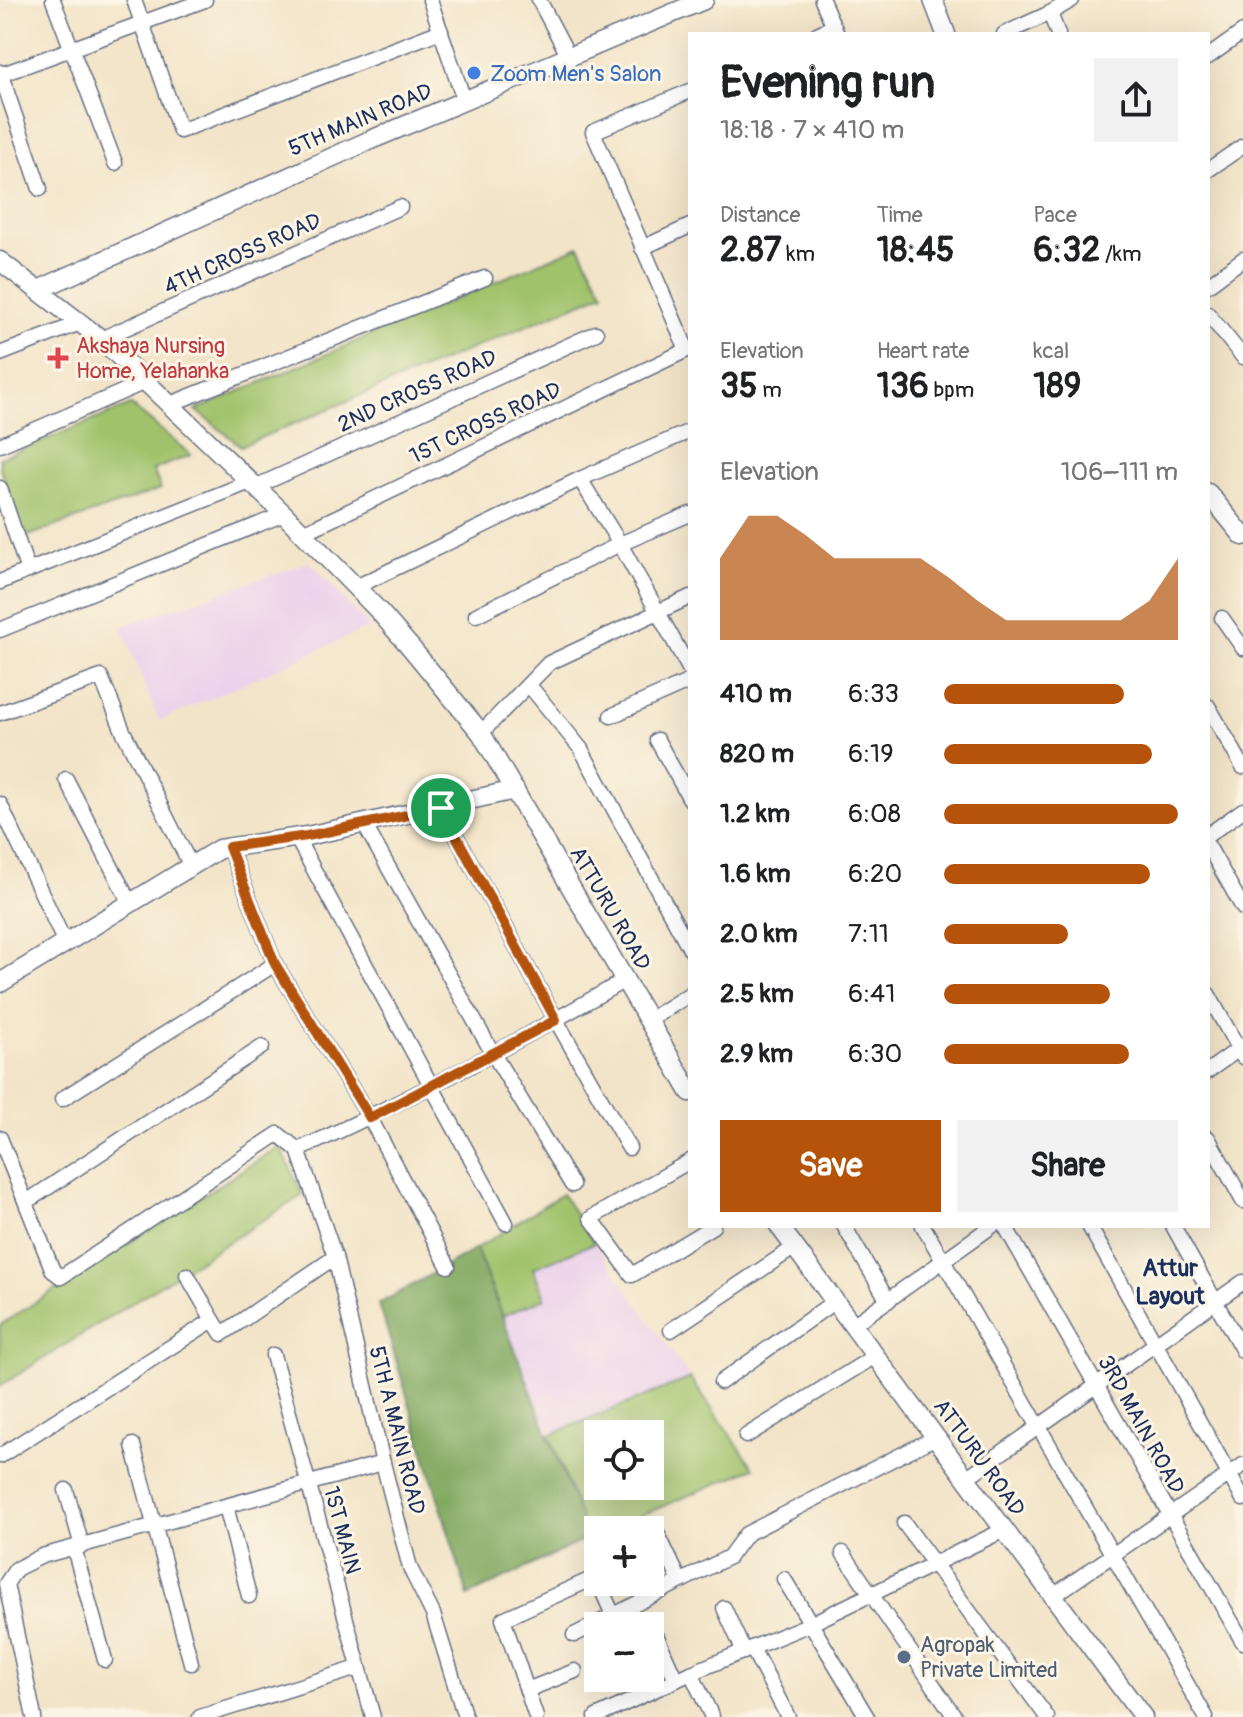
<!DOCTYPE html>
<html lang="en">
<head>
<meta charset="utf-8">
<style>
	body { margin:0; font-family:Pangolin,sans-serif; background:#f2f2f2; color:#202124; height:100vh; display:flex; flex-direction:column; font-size:30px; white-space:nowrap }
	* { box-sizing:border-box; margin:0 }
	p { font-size:26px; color:#757577 }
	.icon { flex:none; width:44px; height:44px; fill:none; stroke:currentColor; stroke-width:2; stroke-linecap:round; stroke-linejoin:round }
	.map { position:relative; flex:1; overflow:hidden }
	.details { position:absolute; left:688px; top:32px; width:522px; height:1196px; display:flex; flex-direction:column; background:#fff; border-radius:0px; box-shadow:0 8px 32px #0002 }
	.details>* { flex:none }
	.tools { position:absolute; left:584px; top:1420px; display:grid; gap:16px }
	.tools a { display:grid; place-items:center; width:80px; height:80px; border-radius:0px; background:#fff; box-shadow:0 8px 32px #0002; font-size:40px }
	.pin { position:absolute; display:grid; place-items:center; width:68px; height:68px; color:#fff; margin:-34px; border:4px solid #fff; border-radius:50%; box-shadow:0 2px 8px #0007 }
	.round { display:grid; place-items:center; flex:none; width:84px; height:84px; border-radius:0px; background:#f2f2f2 }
	.summary { display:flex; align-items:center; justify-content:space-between; height:136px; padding:0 32px }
	h1 { font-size:44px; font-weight:700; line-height:60px }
	.metrics { display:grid; grid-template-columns:repeat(3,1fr); gap:12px; height:136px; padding:8px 32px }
	.metrics div { display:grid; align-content:center }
	.metrics b { font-size:34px; font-weight:700 }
	.metrics small { font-size:22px; font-weight:400 }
	.metrics p { font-size:22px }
	.chart { height:224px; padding:16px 32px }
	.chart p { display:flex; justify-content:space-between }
	.chart svg { width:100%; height:144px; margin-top:8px; fill:#b45309; opacity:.7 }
	.action { display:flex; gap:16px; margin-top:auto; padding:16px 32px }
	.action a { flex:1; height:92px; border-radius:0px; background:#b45309; color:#fff; font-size:32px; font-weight:700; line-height:92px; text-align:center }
	.action a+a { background:#f2f2f2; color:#202124 }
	ul { padding:0 32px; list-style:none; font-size:26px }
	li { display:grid; grid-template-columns:128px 96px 1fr; align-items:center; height:60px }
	li i { height:20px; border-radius:10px; background:#b45309 }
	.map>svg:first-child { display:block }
	.built { fill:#ebd1ec }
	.green { fill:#a0c26b; stroke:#5e7864; stroke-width:2; fill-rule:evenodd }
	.forest { fill:#80a85f; stroke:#4e6c5e; stroke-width:2 }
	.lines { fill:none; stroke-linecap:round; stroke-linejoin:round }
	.street-casing { stroke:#666e83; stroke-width:17 }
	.secondary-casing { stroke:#666e83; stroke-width:21 }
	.street { stroke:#fff; stroke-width:14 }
	.secondary { stroke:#fff; stroke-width:18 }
	.route-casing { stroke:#fff; stroke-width:16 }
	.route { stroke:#b45309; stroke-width:10 }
	.shop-dot { fill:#3f7fe0; stroke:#fcf5e5; stroke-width:3 }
	.health-dot { fill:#e0444e; stroke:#fcf5e5; stroke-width:3 }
	.service-dot { fill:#5c6f8a; stroke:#fcf5e5; stroke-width:3 }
	.labels { text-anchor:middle; stroke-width:6; stroke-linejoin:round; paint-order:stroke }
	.shop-label { font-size:22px; fill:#366cbe; stroke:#fcf5e5; text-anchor:start }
	.street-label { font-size:22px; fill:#1b2f5e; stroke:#fcf5e5 }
	.health-label { font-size:22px; fill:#be3a42; stroke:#fcf5e5; text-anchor:start }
	.service-label { font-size:22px; fill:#4e5e75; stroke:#fcf5e5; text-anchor:start }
	.neighbourhood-label { font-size:24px; font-weight:bold; fill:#1b2f5e; stroke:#fcf5e5 }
</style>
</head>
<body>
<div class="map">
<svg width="1243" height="1717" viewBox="0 0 1243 1717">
	<rect width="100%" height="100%" fill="#fcf5e5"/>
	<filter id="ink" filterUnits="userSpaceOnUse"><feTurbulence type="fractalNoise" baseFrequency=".0125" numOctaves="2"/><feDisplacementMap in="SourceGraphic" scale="16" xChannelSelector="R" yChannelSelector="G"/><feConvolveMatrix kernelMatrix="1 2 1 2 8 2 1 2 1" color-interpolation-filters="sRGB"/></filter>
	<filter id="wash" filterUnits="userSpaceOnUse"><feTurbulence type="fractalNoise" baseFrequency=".006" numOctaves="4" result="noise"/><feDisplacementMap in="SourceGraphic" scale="32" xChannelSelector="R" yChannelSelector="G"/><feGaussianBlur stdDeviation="1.8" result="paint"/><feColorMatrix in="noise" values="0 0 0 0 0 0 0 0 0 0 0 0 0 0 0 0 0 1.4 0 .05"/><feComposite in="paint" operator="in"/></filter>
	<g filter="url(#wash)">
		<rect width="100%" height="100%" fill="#f2e4c8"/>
		<g class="built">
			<polygon points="310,562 370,627 159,721 121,626"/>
			<polygon points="594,1243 690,1378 550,1435 503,1316 544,1298 532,1268"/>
		</g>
		<g class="green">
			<polygon points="579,246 604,293 241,446 196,410"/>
			<polygon points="131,405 191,455 153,470 161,489 25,537 0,468 0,458"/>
			<polygon points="280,1146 303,1195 0,1386 0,1325"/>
			<polygon points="562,1194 594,1243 533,1268 545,1298 503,1316 476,1249"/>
			<path d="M690,1378L754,1468L606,1530H598V1533L588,1538L550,1435ZM598,1434H650V1486H598Z"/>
		</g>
		<polygon class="forest" points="476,1249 588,1538 468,1596 379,1304"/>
	</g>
	<g filter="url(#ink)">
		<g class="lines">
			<defs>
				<g id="street">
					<polyline points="53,0 115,163"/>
					<polyline points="134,0 180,131 441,31"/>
					<polyline points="430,0 464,100"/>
					<polyline points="539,0 569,57"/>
					<polyline points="822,0 837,34"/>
					<polyline points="817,34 834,26"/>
					<polyline points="1004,34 1050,13"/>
					<polyline points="1058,34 1050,13 1072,0"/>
					<polyline points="1208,57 1243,32"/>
					<polyline points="0,72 40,189"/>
					<polyline points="0,75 205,0"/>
					<polyline points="1208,170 1243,146"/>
					<polyline points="642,248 690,226"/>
					<polyline points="1208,285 1243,259"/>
					<polyline points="1208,314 1243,357"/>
					<polyline points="101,339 400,207"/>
					<polyline points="0,354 80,323"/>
					<polyline points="168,405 485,278"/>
					<polyline points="0,445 145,382"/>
					<polyline points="580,479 620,544 690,670"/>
					<polyline points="255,487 596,333"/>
					<polyline points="0,488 28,571"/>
					<polyline points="303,533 687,350 593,132 690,91"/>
					<polyline points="0,582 250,482"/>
					<polyline points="356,587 580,479 690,431"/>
					<polyline points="476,615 620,544 690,514"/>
					<polyline points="1222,618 1243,648"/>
					<polyline points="0,630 284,514"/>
					<polyline points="529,685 581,749 690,949"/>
					<polyline points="1208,706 1243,767"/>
					<polyline points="0,713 101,677 123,731 191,866"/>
					<polyline points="611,716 690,681"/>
					<polyline points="481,733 549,663 690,597"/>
					<polyline points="657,740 690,799"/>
					<polyline points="66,779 130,903"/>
					<polyline points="0,804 65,943"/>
					<polyline points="441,808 556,1020 629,1148"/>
					<polyline points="364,824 492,1052 572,1185"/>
					<polyline points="1208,835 1243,810"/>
					<polyline points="296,837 506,1223"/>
					<polyline points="1208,846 1243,908"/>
					<polyline points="229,847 275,964 370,1118 448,1266"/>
					<polyline points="1208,994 1243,1057"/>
					<polyline points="649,1020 690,994"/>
					<polyline points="1208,1071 1243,1046"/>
					<polyline points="62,1099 275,964"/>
					<polyline points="0,1138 53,1271 61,1277 278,1134 298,1150"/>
					<polyline points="1208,1138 1243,1201"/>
					<polyline points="298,1150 335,1257 383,1463 410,1568 433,1614 465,1717"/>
					<path d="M298,1150C409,1100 520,1041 625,980"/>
					<polyline points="690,1161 591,1218 632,1275 713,1226"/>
					<polyline points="26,1202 262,1047"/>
					<polyline points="844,1226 888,1301"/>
					<polyline points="923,1226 1206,1717"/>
					<polyline points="1005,1226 1243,1642"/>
					<polyline points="1089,1226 1243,1499"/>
					<polyline points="1173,1226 1243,1351"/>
					<polyline points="187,1275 213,1320"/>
					<polyline points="853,1325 992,1226"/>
					<polyline points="671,1330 795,1247"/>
					<polyline points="273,1355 373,1717"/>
					<polyline points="721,1382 835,1301"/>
					<polyline points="746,1436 875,1356"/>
					<polyline points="133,1445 191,1663"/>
					<polyline points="0,1456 213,1320 222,1334 335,1257"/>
					<polyline points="966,1478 1243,1282"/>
					<polyline points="66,1490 82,1546"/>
					<polyline points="226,1506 249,1596"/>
					<polyline points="904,1523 1047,1717"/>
					<polyline points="654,1526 680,1581"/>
					<polyline points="74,1548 105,1660"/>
					<polyline points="843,1553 955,1717"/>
					<polyline points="784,1579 867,1717"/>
					<polyline points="1053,1596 1243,1465"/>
					<polyline points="724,1608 744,1652"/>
					<polyline points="574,1635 729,1557 746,1534 936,1437"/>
					<polyline points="657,1637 676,1680"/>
					<polyline points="752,1648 788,1717"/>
					<polyline points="691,1673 712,1717"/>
					<polyline points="527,1690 575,1671"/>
					<polyline points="34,1717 6,1584 16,1569 42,1556 383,1463"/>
					<polyline points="200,1717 358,1668"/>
					<polyline points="536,1717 503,1619 596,1577 613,1615"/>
					<polyline points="596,1717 691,1673 810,1624 1004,1530"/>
				</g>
				<g id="secondary">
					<polyline points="933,0 946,34"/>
					<polyline points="0,261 101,339 284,514 378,610 412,649 481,733 690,1092"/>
					<polyline points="38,290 366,142 704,0"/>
					<polyline points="1208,493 1243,536"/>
					<polyline points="0,983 219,849 307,836 515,790"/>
					<polyline points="779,1226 1143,1717"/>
				</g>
			</defs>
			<use href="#street" class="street-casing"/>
			<use href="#secondary" class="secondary-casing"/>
			<use href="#street" class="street"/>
			<use href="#secondary" class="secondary"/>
		</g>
	</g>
	<g class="lines" filter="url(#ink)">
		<defs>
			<polygon id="route" points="441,808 556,1020 370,1118 275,964 229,847 307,836"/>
		</defs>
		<use href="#route" class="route-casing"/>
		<use href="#route" class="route"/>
	</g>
	<circle class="shop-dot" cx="474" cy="73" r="8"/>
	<path class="health-dot" d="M54 346h8v8h8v8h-8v8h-8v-8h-8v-8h8z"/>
	<circle class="service-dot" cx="904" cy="1657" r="8"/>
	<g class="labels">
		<g class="shop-label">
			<text x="490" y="81">Zoom Men's Salon</text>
		</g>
		<g class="street-label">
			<text transform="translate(360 119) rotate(-23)" y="8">5TH MAIN ROAD</text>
			<text transform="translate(242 253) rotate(-24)" y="8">4TH CROSS ROAD</text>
			<text transform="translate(417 390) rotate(-24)" y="8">2ND CROSS ROAD</text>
			<text transform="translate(485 422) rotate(-25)" y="8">1ST CROSS ROAD</text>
			<text transform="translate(611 908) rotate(60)" y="8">ATTURU ROAD</text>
			<text transform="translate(1142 1424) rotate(61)" y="8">3RD MAIN ROAD</text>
			<text transform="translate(398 1430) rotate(76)" y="8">5TH A MAIN ROAD</text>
			<text transform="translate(980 1457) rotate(54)" y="8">ATTURU ROAD</text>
			<text transform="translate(343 1530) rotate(75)" y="8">1ST MAIN</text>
		</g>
		<g class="health-label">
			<text x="76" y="353">Akshaya Nursing<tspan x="76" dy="25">Home, Yelahanka</tspan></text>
		</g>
		<g class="service-label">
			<text x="920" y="1652">Agropak<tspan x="920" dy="25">Private Limited</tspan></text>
		</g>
		<g class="neighbourhood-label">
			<text x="1170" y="1276">Attur<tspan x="1170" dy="28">Layout</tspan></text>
		</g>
	</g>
</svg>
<div class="tools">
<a><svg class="icon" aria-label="locate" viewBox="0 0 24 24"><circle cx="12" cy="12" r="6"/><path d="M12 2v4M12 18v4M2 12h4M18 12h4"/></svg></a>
<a>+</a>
<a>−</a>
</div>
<div class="pin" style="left:441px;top:808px;background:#1e9e55"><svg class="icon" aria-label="arrive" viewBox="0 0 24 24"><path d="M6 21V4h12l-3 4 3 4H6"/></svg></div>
<section class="details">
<div class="summary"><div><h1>Evening run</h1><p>18:18 · 7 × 410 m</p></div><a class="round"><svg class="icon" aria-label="share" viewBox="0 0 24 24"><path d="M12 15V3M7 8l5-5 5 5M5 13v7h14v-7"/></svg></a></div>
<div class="metrics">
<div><p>Distance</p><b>2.87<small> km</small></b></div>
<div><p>Time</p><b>18:45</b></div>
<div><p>Pace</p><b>6:32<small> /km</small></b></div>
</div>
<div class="metrics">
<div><p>Elevation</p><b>35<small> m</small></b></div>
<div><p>Heart rate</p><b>136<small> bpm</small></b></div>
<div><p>kcal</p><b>189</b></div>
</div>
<div class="chart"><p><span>Elevation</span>106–111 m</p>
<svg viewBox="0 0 160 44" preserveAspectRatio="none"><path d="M0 44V19L10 6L20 6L30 12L40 19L50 19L60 19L70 19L80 25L90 32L100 38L110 38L120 38L130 38L140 38L150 32L160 19V44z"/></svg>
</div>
<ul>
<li><b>410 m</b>6:33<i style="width:77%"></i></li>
<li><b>820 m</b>6:19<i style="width:89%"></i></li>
<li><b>1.2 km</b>6:08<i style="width:100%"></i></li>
<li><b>1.6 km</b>6:20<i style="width:88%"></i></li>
<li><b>2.0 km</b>7:11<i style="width:53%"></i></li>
<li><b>2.5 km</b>6:41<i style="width:71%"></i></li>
<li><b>2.9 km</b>6:30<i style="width:79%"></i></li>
</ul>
<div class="action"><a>Save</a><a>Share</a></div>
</section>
</div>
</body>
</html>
